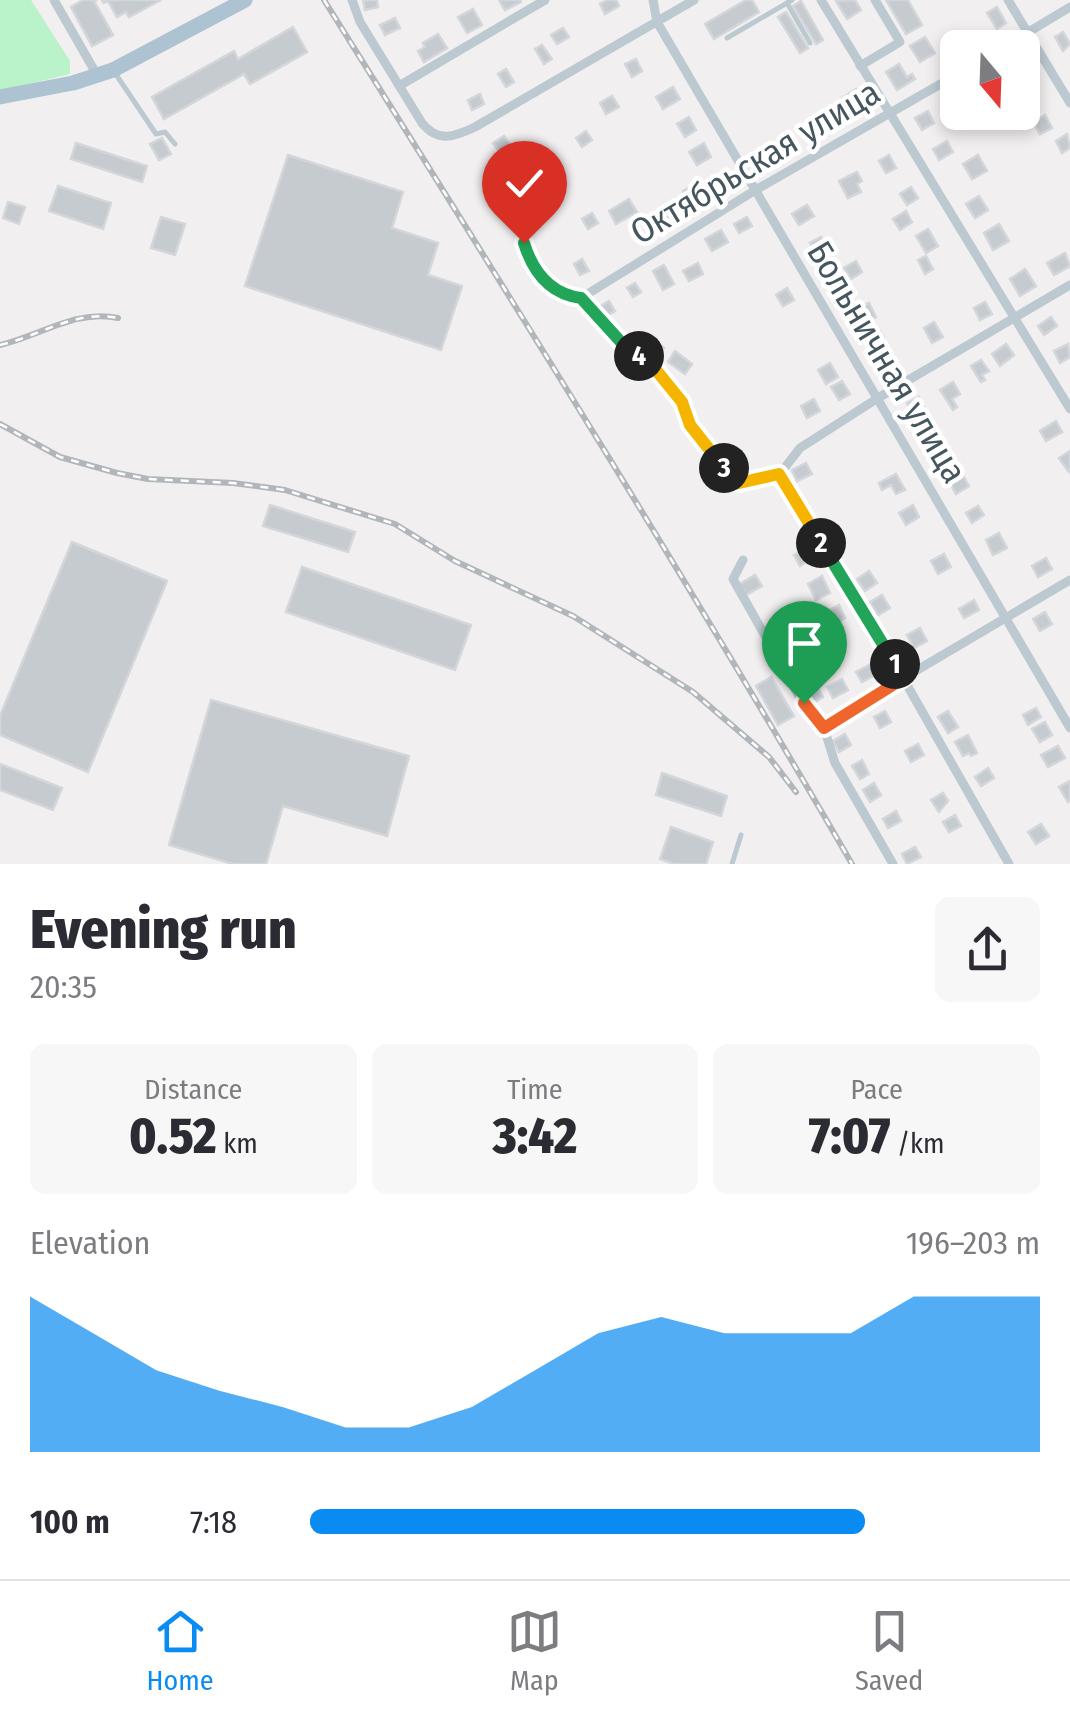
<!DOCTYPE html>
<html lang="en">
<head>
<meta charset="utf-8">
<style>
	body { margin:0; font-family:"Fira Sans Condensed",sans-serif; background:#f7f7f7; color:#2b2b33; height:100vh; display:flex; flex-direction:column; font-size:38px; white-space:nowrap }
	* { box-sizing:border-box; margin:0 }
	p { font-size:32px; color:#7c7c81 }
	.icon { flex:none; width:55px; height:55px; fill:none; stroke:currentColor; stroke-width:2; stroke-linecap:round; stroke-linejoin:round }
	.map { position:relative; height:864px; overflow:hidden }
	.panel { display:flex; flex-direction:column; background:#fff; flex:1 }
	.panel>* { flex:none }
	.needle { width:65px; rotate:161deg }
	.tools { position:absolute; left:940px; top:30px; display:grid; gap:20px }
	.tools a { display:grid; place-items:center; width:100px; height:100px; border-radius:15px; background:#fff; box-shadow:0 5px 15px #0003; font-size:50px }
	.pin { position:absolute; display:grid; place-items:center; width:85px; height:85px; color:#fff; margin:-102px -42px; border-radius:50% 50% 50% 0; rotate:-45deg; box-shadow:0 0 10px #0007 }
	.pin .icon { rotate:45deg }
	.km { position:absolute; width:50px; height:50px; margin:-25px; border-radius:50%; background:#222; color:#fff; font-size:28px; line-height:50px; text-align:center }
	.round { display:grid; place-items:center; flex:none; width:105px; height:105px; border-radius:15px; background:#f7f7f7 }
	.overview { display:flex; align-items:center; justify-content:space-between; height:170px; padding:0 30px }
	h1 { font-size:55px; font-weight:800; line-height:75px }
	.metrics { display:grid; grid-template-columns:repeat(3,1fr); gap:15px; height:170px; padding:10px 30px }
	.metrics div { display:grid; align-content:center; border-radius:15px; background:#f7f7f7; text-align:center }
	.metrics b { font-size:50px; font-weight:800 }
	.metrics small { font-size:28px; font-weight:400 }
	.metrics p { font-size:28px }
	.chart { height:280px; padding:20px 30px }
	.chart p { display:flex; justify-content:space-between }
	.chart svg { width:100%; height:180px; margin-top:10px; fill:#098bf2; opacity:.7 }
	ul { padding:0 30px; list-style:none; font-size:32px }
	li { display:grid; grid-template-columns:160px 120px 1fr; align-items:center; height:75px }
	li i { height:25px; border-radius:12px; background:#098bf2 }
	.dock { display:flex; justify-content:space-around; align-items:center; height:140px; border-top:2px solid #e1e1e2; background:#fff; font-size:28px; color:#7c7c81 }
	.dock a { display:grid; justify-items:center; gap:5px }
	.dock .selected { color:#098bf2 }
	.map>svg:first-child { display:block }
	.green { fill:#baf3c9 }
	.building { fill:#c6cbd0; stroke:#d3d6db; stroke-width:2.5 }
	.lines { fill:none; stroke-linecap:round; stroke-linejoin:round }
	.service { stroke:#bcc9d0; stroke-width:5 }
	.minor { stroke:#bcc9d0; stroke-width:9 }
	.primary { stroke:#adc3d1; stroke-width:15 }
	.rail-casing { stroke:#b1b6ba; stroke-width:6 }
	.rail { stroke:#fff; stroke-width:2.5; stroke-dasharray:8; stroke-linecap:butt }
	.split-1-casing { stroke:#fff; stroke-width:20 }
	.split-2-casing { stroke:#fff; stroke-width:20 }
	.split-3-casing { stroke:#fff; stroke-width:20 }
	.split-4-casing { stroke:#fff; stroke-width:20 }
	.split-5-casing { stroke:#fff; stroke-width:20 }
	.split-1 { stroke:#f0652b; stroke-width:12 }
	.split-2 { stroke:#22a559; stroke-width:12 }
	.split-3 { stroke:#f5b400; stroke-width:12 }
	.split-4 { stroke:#f5b400; stroke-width:12 }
	.split-5 { stroke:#22a559; stroke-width:12 }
	.labels { text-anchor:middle; stroke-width:9; stroke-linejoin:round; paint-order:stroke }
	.street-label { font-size:35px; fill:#46565f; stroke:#fff }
</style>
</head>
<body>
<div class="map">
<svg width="1070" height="864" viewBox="0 0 1070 864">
	<rect width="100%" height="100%" fill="#f2eff0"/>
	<polygon class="green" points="0,0 31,0 70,61 70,74 0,91"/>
	<g class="building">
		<polygon points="83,0 97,0 94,1 113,35 92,46 71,7"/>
		<polygon points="102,0 161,0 129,17 126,12 117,17 108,1 104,3"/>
		<polygon points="363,0 377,0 378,7 365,10"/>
		<polygon points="499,0 520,0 521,2 505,10"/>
		<polygon points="607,0 616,0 619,6 605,14 600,4"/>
		<polygon points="746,0 752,0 759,12 714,39 705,24"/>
		<polygon points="855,0 861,10 847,19 836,1"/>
		<polygon points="886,0 908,0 922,25 906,34"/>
		<polygon points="801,1 823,40 816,44 793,6"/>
		<polygon points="997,7 1006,23 997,29 987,13"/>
		<polygon points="473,9 482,25 467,33 458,17"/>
		<polygon points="786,12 808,48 800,53 778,17"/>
		<polygon points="395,18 400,28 385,35 380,25"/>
		<polygon points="293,27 307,52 250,84 244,74 164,119 152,97 234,51 238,59"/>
		<polygon points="563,28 569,37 557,44 551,35"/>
		<polygon points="1063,32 1070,44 1063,51 1055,37"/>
		<polygon points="438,34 447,48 424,62 418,51 425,47 423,43"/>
		<polygon points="925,37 935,53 920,62 910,46"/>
		<polygon points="542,45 552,59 544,64 535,49"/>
		<polygon points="636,59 642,71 632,77 625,64"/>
		<polygon points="899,64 907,77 912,74 915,79 897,90 886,72"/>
		<polygon points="506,69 514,82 506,87 498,74"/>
		<polygon points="673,87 680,99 663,109 656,97"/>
		<polygon points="856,89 860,96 846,105 842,98"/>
		<polygon points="480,94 484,104 472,110 468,100"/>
		<polygon points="612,96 619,107 606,114 600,103"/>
		<polygon points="928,111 934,123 922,130 915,118"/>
		<polygon points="1045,115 1052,128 1040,134 1033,122"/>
		<polygon points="689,117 696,130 685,137 677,124"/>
		<polygon points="586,131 592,140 582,147 576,138"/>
		<polygon points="1067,134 1070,148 1062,153 1056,141"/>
		<polygon points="504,136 511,146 500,153 493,143"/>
		<polygon points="162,138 171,154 159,160 150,144"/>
		<polygon points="947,141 953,152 939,160 933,149"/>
		<polygon points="76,143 147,166 142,182 71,159"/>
		<polygon points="704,143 711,157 697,165 689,152"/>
		<polygon points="288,155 403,192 392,228 438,243 428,275 462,286 441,350 245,286"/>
		<polygon points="889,155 896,168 886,173 879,161"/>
		<polygon points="978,155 987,171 972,179 963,164"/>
		<polygon points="523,165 530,177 520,183 513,171"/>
		<polygon points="857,172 862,181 857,184 861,192 848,198 839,181"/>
		<polygon points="548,182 554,193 543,199 537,188"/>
		<polygon points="698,183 706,198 691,206 683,191"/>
		<polygon points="58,186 111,203 103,229 49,211"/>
		<polygon points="911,187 918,198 907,205 900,194"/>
		<polygon points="979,196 988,210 975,218 966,204"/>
		<polygon points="629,199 637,212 616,224 609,211"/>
		<polygon points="8,202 25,207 19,224 3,218"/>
		<polygon points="807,205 814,216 799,225 792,214"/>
		<polygon points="668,211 675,221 659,230 653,220"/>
		<polygon points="906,211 912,222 900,230 893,219"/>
		<polygon points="592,213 598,223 588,229 582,219"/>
		<polygon points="161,217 185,224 175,255 151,248"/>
		<polygon points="747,217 752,226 739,233 734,224"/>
		<polygon points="999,224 1009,241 993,250 984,233"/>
		<polygon points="928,229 938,246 926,253 916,236"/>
		<polygon points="721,230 728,242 712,251 705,239"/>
		<polygon points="821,237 826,245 816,251 810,243"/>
		<polygon points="1065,253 1070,266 1054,275 1047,263"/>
		<polygon points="832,256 838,266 829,271 823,261"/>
		<polygon points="926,256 933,269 925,274 918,260"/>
		<polygon points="582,259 589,271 580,275 574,264"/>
		<polygon points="856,261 862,272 851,279 844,268"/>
		<polygon points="698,263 703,274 689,281 683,271"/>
		<polygon points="664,265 674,284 663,290 653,271"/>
		<polygon points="1025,269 1036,286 1020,296 1010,279"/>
		<polygon points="635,283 641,292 633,297 627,288"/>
		<polygon points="787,288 794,300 783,306 776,295"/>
		<polygon points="609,301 615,311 605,317 599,307"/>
		<polygon points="985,302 992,314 980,320 974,308"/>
		<polygon points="869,303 876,317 865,323 858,308"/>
		<polygon points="1051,317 1057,326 1044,335 1038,326"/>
		<polygon points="934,322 943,337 932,343 924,328"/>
		<polygon points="880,331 884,337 872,345 868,339"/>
		<polygon points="649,336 664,348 657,356 642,345"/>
		<polygon points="1006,344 1014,355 1000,366 992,354"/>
		<polygon points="1068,344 1070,357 1060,363 1054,351"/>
		<polygon points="887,345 898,364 888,370 877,351"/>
		<polygon points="675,351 692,364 685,374 668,362"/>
		<polygon points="981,360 989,371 982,375 985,380 981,382 971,366"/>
		<polygon points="830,363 838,377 826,384 818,370"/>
		<polygon points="842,381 850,394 839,400 831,387"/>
		<polygon points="953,382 960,394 952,399 957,407 953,410 940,390"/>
		<polygon points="919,397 925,408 914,415 907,403"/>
		<polygon points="814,399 820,411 807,418 801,406"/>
		<polygon points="1056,421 1062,432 1046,441 1040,431"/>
		<polygon points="1070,451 1070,471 1069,472 1059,458"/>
		<polygon points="806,463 812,474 797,481 792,470"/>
		<polygon points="896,474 905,490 896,494 891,485 882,490 879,483"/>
		<polygon points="963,476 969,486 956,494 950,483"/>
		<polygon points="270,505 355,532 348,552 263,526"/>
		<polygon points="913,505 919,517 906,525 899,513"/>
		<polygon points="978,506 984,515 972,523 966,513"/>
		<polygon points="999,533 1007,548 993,555 986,540"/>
		<polygon points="72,542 167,581 88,772 0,735 0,716"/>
		<polygon points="805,549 811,559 800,566 794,555"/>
		<polygon points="944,554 951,567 938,574 931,561"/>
		<polygon points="1046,558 1052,569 1038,577 1032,566"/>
		<polygon points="302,567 471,625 455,670 286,612"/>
		<polygon points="869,571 877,583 865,591 857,579"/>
		<polygon points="755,575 762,586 746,595 740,584"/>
		<polygon points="822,576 830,593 816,600 808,584"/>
		<polygon points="882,595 890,608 878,615 870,602"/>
		<polygon points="974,600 979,610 964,618 959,609"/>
		<polygon points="839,605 845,618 833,625 826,612"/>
		<polygon points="1045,612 1052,624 1040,631 1033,619"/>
		<polygon points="920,628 927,641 914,648 907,635"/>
		<polygon points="784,631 789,640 778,646 773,637"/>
		<polygon points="806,662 811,672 800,677 795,667"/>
		<polygon points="871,664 877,674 862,682 856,672"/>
		<polygon points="771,677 794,716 778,725 756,686"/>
		<polygon points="842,679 848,690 833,698 827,687"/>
		<polygon points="816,684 823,697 813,703 805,690"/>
		<polygon points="211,700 409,756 387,836 283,806 266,864 233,864 169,845"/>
		<polygon points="1036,708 1041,717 1028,725 1023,715"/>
		<polygon points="885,711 891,722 880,728 874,717"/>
		<polygon points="948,711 958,727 948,733 938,717"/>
		<polygon points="1045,722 1052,735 1040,742 1032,729"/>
		<polygon points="845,734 851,745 839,752 833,741"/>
		<polygon points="968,735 977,753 971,756 969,753 963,756 955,742"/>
		<polygon points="918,744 924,755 911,762 905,751"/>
		<polygon points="1058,746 1065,758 1048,767 1041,755"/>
		<polygon points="862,760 869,774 860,779 852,766"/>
		<polygon points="0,764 62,788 53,810 0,790"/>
		<polygon points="988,768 994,778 981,786 975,777"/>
		<polygon points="662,773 727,796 721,816 656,795"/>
		<polygon points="1070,781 1070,800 1068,802 1059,787"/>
		<polygon points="874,783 881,795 870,802 863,790"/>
		<polygon points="943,793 948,801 939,812 931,800"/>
		<polygon points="896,811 901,821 888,828 883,819"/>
		<polygon points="955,815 961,826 949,832 943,822"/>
		<polygon points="1041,824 1049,836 1036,844 1028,832"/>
		<polygon points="671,827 713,842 706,864 674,864 660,859"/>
		<polygon points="915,847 921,857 907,864 902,854"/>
	</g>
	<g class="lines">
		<g class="service">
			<polyline points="787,3 810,43"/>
			<polyline points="727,38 792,0"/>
			<polyline points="115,73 156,134 165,132 175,144"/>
			<path d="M524,243C533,272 550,294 581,298L620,341L656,370L681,402L690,425L711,455L739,483L779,475"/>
			<polyline points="732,864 741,835"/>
		</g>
		<g class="minor">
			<polyline points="54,0 97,75"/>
			<path d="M352,0L360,22L422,123C438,143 454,137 475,127L694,0"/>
			<polyline points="653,0 657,22 1070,728"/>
			<polyline points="821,0 1070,409"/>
			<polyline points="1008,0 1070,103"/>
			<polyline points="1002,48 1070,7"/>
			<polyline points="860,66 900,42 875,0"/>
			<polyline points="399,86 545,0"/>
			<polyline points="581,298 754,191 958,74"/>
			<polyline points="743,560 733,579 803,703 824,728 835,763 893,864"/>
			<polyline points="824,728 846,712 1070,580"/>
			<polyline points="1009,864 903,678 779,475 800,448 878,398 1070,285"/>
		</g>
		<polyline class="primary" points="0,97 73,83 113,70 245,0"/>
		<defs>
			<g id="rail">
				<path d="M324,0C503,286 683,572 852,864"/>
				<path d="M0,345C40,336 76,309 118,318"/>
				<polyline points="0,424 60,457 117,473 148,479 233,483 285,490 395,524 455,561 573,616 693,692 769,757 796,792"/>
			</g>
		</defs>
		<use href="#rail" class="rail-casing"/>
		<use href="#rail" class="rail"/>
	</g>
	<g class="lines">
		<defs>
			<polyline id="split-1" points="804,703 824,728 904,678 895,664"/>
			<polyline id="split-2" points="821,543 895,664"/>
			<polyline id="split-3" points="724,468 739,483 779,474 821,543"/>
			<polyline id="split-4" points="639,356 656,370 682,402 690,425 724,468"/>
			<path id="split-5" d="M524,243C533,272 550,294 581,298L620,341L639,356"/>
		</defs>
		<use href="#split-1" class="split-1-casing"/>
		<use href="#split-2" class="split-2-casing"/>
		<use href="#split-3" class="split-3-casing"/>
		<use href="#split-4" class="split-4-casing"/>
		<use href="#split-5" class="split-5-casing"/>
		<use href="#split-1" class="split-1"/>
		<use href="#split-2" class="split-2"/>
		<use href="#split-3" class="split-3"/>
		<use href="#split-4" class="split-4"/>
		<use href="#split-5" class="split-5"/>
	</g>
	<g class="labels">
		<g class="street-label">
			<text transform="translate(755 162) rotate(-31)" y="12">Октябрьская улица</text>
			<text transform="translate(887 362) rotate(59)" y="12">Больничная улица</text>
		</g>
	</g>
</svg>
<div class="tools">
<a><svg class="needle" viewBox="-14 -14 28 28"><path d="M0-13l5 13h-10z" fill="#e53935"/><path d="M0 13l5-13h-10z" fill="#7c7c81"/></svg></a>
</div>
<div class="pin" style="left:804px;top:703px;background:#1e9e55"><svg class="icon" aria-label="arrive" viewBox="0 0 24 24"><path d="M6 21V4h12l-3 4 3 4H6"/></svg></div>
<div class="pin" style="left:524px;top:243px;background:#d93025"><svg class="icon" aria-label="check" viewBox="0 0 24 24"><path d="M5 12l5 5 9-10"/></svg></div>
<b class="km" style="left:895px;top:664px">1</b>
<b class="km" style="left:821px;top:543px">2</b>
<b class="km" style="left:724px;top:468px">3</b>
<b class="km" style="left:639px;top:356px">4</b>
</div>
<section class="panel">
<div class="overview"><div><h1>Evening run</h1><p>20:35</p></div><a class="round"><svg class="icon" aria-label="share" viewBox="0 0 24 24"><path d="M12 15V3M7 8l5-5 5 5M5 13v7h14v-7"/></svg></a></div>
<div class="metrics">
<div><p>Distance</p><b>0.52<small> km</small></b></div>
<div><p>Time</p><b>3:42</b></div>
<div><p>Pace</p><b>7:07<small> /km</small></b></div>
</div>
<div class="chart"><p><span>Elevation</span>196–203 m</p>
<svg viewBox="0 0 160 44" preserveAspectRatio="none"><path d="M0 44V6L10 15L20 24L30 29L40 33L50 38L60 38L70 33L80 24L90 15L100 11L110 15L120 15L130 15L140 6L150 6L160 6V44z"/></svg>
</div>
<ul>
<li><b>100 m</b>7:18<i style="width:76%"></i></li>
</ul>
</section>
<nav class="dock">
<a class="selected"><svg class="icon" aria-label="home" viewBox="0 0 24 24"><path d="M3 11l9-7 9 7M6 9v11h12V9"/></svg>Home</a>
<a><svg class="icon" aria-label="map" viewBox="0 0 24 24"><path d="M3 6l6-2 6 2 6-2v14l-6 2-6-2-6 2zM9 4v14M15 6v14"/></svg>Map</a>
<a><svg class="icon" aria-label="saved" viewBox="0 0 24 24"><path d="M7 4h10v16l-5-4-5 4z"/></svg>Saved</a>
</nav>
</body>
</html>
